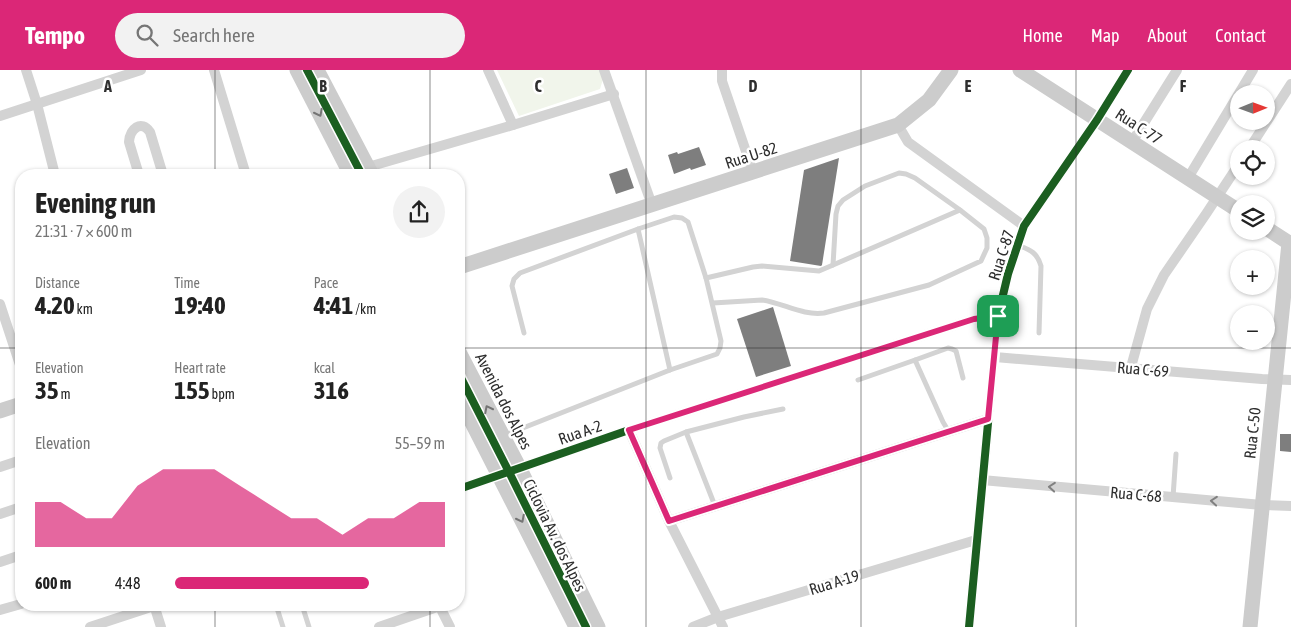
<!DOCTYPE html>
<html lang="en">
<head>
<meta charset="utf-8">
<style>
	body { margin:0; font-family:"Asap Condensed",sans-serif; background:#f2f2f2; color:#222; height:100vh; display:flex; flex-direction:column; font-size:19px; white-space:nowrap }
	* { box-sizing:border-box; margin:0 }
	p { font-size:16px; color:#767676 }
	.icon { flex:none; width:28px; height:28px; fill:none; stroke:currentColor; stroke-width:2; stroke-linecap:round; stroke-linejoin:round }
	.map { position:relative; flex:1; overflow:hidden }
	.drawer { position:absolute; left:15px; top:99px; width:450px; height:442px; display:flex; flex-direction:column; background:#fff; border-radius:20px; box-shadow:0 1px 4px #0004 }
	.drawer>* { flex:none }
	.needle { width:32px; rotate:89deg }
	.tools { position:absolute; left:1230px; top:15px; display:grid; gap:10px }
	.tools a { display:grid; place-items:center; width:45px; height:45px; border-radius:50%; background:#fff; box-shadow:0 1px 4px #0004; font-size:25px }
	.pin { position:absolute; display:grid; place-items:center; width:42px; height:42px; color:#fff; margin:-21px; border-radius:10px; box-shadow:0 2px 8px #0006 }
	.round { display:grid; place-items:center; flex:none; width:52px; height:52px; border-radius:26px; background:#f2f2f2 }
	.summary { display:flex; align-items:center; justify-content:space-between; height:85px; padding:0 20px }
	h1 { font-size:28px; font-weight:700; line-height:38px }
	.figures { display:grid; grid-template-columns:repeat(3,1fr); gap:8px; height:85px; padding:5px 20px }
	.figures div { display:grid; align-content:center }
	.figures b { font-size:25px; font-weight:700 }
	.figures small { font-size:14px; font-weight:400 }
	.figures p { font-size:14px }
	.chart { height:140px; padding:10px 20px }
	.chart p { display:flex; justify-content:space-between }
	.chart svg { width:100%; height:90px; margin-top:5px; fill:#db2777; opacity:.7 }
	ul { padding:0 20px; list-style:none; font-size:16px }
	li { display:grid; grid-template-columns:80px 60px 1fr; align-items:center; height:38px }
	li i { height:12px; border-radius:6px; background:#db2777 }
	header { display:flex; align-items:center; gap:30px; box-sizing:border-box; height:70px; padding:0 25px; background:#db2777; color:#fff }
	header strong { font-size:24px }
	nav { display:flex; gap:28px; margin-inline-start:auto; font-size:18px }
	.search { width:350px; height:45px; background:#f2f2f2; display:flex; align-items:center; gap:12px; box-sizing:border-box; padding:0 18px; border-radius:28px; color:#767676; font-size:19px }
	.map>svg:first-child { display:block }
	.green { fill:#f1f5eb }
	.building { fill:#7e7e7e }
	.lines { fill:none; stroke-linecap:round; stroke-linejoin:round }
	.lane { stroke:#d3d3d3; stroke-width:5 }
	.street { stroke:#d3d3d3; stroke-width:10 }
	.secondary { stroke:#ccc; stroke-width:15 }
	.cycleway-casing { stroke:#fff; stroke-width:11 }
	.cycleway { stroke:#1b5e20; stroke-width:8 }
	.oneway { stroke:#757575 }
	.oneway2 { stroke:#808080 }
	.route-casing { stroke:#fff; stroke-width:10 }
	.route { stroke:#db2777; stroke-width:6 }
	.grid { fill:none; stroke:#2e2e2e; stroke-width:1; stroke-opacity:0.55 }
	.labels { text-anchor:middle; stroke-width:5; stroke-linejoin:round; paint-order:stroke }
	.street-label { font-size:16px; fill:#2e2e2e; stroke:#fff }
	.grid-label { font-size:16px; text-anchor:middle; font-weight:bold; fill:#2e2e2e; stroke:#fff; stroke-width:5; stroke-linejoin:round; paint-order:stroke }
</style>
</head>
<body>
<header>
<strong>Tempo</strong>
<div class="search"><svg class="icon" aria-label="search" viewBox="0 0 24 24"><circle cx="10" cy="10" r="6"/><path d="M15 15l6 6"/></svg>Search here</div>
<nav><a>Home</a><a>Map</a><a>About</a><a>Contact</a></nav>
</header>
<div class="map">
<svg width="1291" height="557" viewBox="0 0 1291 557">
	<rect width="100%" height="100%" fill="#fff"/>
	<polygon class="green" points="497,0 600,0 603,9 600,19 519,46"/>
	<g class="building">
		<polygon points="699,77 706,95 691,100 690,98 674,104 668,85 677,82 678,84"/>
		<polygon points="839,88 822,195 821,196 790,191 804,100"/>
		<polygon points="627,98 634,118 616,124 609,104"/>
		<polygon points="773,237 791,296 756,307 737,249"/>
		<polygon points="1280,364 1291,364 1291,382 1280,381"/>
	</g>
	<g class="lines">
		<g class="lane">
			<polyline points="638,159 674,147 682,148 688,152 706,208 721,271 720,278 717,284 670,300"/>
			<path d="M1018,175C1030,180 1037,182 1041,196L1039,263"/>
			<polyline points="833,195 960,140"/>
			<path d="M706,208L753,197L762,196L819,201L833,195L836,144L838,136L843,130L865,116L899,103L906,104L915,108L960,140L984,159L987,168V178L981,191L929,215L824,243C803,246 783,233 762,230L713,233"/>
			<polyline points="915,290 948,278 952,279 956,281 963,308"/>
			<polyline points="858,310 915,290 943,352 949,362"/>
			<polyline points="686,362 715,436"/>
			<polyline points="505,365 670,300 638,159 520,203 514,209 512,216 524,263"/>
			<polyline points="670,408 660,378 661,373 664,371 686,362 744,347 783,339"/>
			<polyline points="1173,427 1176,384"/>
			<polyline points="276,535 283,557"/>
			<polyline points="302,535 309,557"/>
		</g>
		<g class="street">
			<polyline points="26,0 37,34 55,105"/>
			<polyline points="214,0 246,105"/>
			<polyline points="488,0 513,55"/>
			<polyline points="604,0 652,135"/>
			<polyline points="722,0 722,11 753,102"/>
			<polyline points="0,46 141,0"/>
			<polyline points="898,55 908,72 1024,156"/>
			<polyline points="1132,72 1177,0"/>
			<polyline points="1249,79 1291,14"/>
			<polyline points="348,100 368,97 513,55 614,24"/>
			<path d="M139,105L129,72C130,59 141,49 150,62L163,105"/>
			<polyline points="1188,108 1253,0"/>
			<polyline points="0,234 21,298"/>
			<polyline points="995,287 1262,309 1291,310"/>
			<polyline points="1131,297 1147,239 1164,205 1206,144 1239,94"/>
			<polyline points="629,360 669,451 723,557"/>
			<polyline points="0,397 21,390"/>
			<polyline points="982,410 1262,435 1291,436"/>
			<polyline points="459,419 629,360 974,249 998,246"/>
			<polyline points="0,444 21,437"/>
			<polyline points="669,451 988,349"/>
			<polyline points="0,492 21,485"/>
			<polyline points="154,535 161,557"/>
			<polyline points="439,535 450,557"/>
			<polyline points="0,540 21,534"/>
			<polyline points="90,557 154,536"/>
			<polyline points="379,557 440,536"/>
			<polyline points="693,557 718,547 976,470"/>
			<polyline points="969,557 998,246 1008,204 1024,156 1097,50 1128,0"/>
		</g>
		<g class="secondary">
			<polyline points="297,0 351,105"/>
			<polyline points="317,0 372,105"/>
			<polyline points="1020,0 1239,141"/>
			<polyline points="1266,158 1289,173"/>
			<polyline points="459,197 898,55 929,30 951,0"/>
			<polyline points="459,282 519,397 598,557"/>
			<polyline points="459,327 576,557"/>
			<polyline points="0,341 21,334"/>
			<polyline points="1250,557 1289,173"/>
		</g>
		<defs>
			<g id="cycleway">
				<polyline points="307,0 362,105"/>
				<polyline points="459,304 509,402 586,557"/>
				<polyline points="459,419 629,360 974,249 998,246"/>
				<polyline points="969,557 998,246 1008,204 1024,156 1097,50 1128,0"/>
			</g>
		</defs>
		<use href="#cycleway" class="cycleway-casing"/>
		<use href="#cycleway" class="cycleway"/>
	</g>
	<defs><path id="oneway-chevron" d="M-2-3.5L2.5 0L-2 3.5" fill="none" stroke-width="1.6" stroke-linecap="round" stroke-linejoin="round" transform="scale(1.25)"/></defs>
	<g class="oneway">
		<use href="#oneway-chevron" transform="translate(319 43) rotate(63)"/>
		<use href="#oneway-chevron" transform="translate(488 339) rotate(-117)"/>
		<use href="#oneway-chevron" transform="translate(521 449) rotate(63)"/>
	</g>
	<g class="oneway2">
		<use href="#oneway-chevron" transform="translate(1052 417) rotate(-175)"/>
		<use href="#oneway-chevron" transform="translate(1214 431) rotate(-175)"/>
	</g>
	<g class="lines">
		<defs>
			<polygon id="route" points="998,246 988,349 669,451 629,360 974,249"/>
		</defs>
		<use href="#route" class="route-casing"/>
		<use href="#route" class="route"/>
	</g>
	<path class="grid" d="M215,0V105M430,0V105M646,0V557M861,0V557M1076,0V557M0,278H21M459,278H1291M215,535V557M430,535V557"/>
	<g class="labels">
		<g class="street-label">
			<text transform="translate(1139 56) rotate(33)" y="6">Rua C-77</text>
			<text transform="translate(751 85) rotate(-18)" y="6">Rua U-82</text>
			<text transform="translate(1001 185) rotate(-72)" y="6">Rua C-87</text>
			<text transform="translate(1143 299) rotate(5)" y="6">Rua C-69</text>
			<text transform="translate(504 331) rotate(63)" y="6">Avenida dos Alpes</text>
			<text transform="translate(580 362) rotate(-19)" y="6">Rua A-2</text>
			<text transform="translate(1252 363) rotate(-84)" y="6">Rua C-50</text>
			<text transform="translate(1136 424) rotate(5)" y="6">Rua C-68</text>
			<text transform="translate(555 465) rotate(64)" y="6">Ciclovia Av. dos Alpes</text>
			<text transform="translate(834 512) rotate(-17)" y="6">Rua A-19</text>
		</g>
	</g>
	<g class="grid-label">
		<text x="108" y="22">A</text>
		<text x="323" y="22">B</text>
		<text x="538" y="22">C</text>
		<text x="753" y="22">D</text>
		<text x="968" y="22">E</text>
		<text x="1183" y="22">F</text>
	</g>
</svg>
<div class="tools">
<a><svg class="needle" viewBox="-14 -14 28 28"><path d="M0-13l5 13h-10z" fill="#e53935"/><path d="M0 13l5-13h-10z" fill="#767676"/></svg></a>
<a><svg class="icon" aria-label="locate" viewBox="0 0 24 24"><circle cx="12" cy="12" r="6"/><path d="M12 2v4M12 18v4M2 12h4M18 12h4"/></svg></a>
<a><svg class="icon" aria-label="layers" viewBox="0 0 24 24"><path d="M12 4l9 5-9 5-9-5zM3 14l9 5 9-5"/></svg></a>
<a>+</a>
<a>−</a>
</div>
<div class="pin" style="left:998px;top:246px;background:#1e9e55"><svg class="icon" aria-label="arrive" viewBox="0 0 24 24"><path d="M6 21V4h12l-3 4 3 4H6"/></svg></div>
<section class="drawer">
<div class="summary"><div><h1>Evening run</h1><p>21:31 · 7 × 600 m</p></div><a class="round"><svg class="icon" aria-label="share" viewBox="0 0 24 24"><path d="M12 15V3M7 8l5-5 5 5M5 13v7h14v-7"/></svg></a></div>
<div class="figures">
<div><p>Distance</p><b>4.20<small> km</small></b></div>
<div><p>Time</p><b>19:40</b></div>
<div><p>Pace</p><b>4:41<small> /km</small></b></div>
</div>
<div class="figures">
<div><p>Elevation</p><b>35<small> m</small></b></div>
<div><p>Heart rate</p><b>155<small> bpm</small></b></div>
<div><p>kcal</p><b>316</b></div>
</div>
<div class="chart"><p><span>Elevation</span>55–59 m</p>
<svg viewBox="0 0 160 44" preserveAspectRatio="none"><path d="M0 44V22L10 22L20 30L30 30L40 14L50 6L60 6L70 6L80 14L90 22L100 30L110 30L120 38L130 30L140 30L150 22L160 22V44z"/></svg>
</div>
<ul>
<li><b>600 m</b>4:48<i style="width:72%"></i></li>
</ul>
</section>
</div>
</body>
</html>
